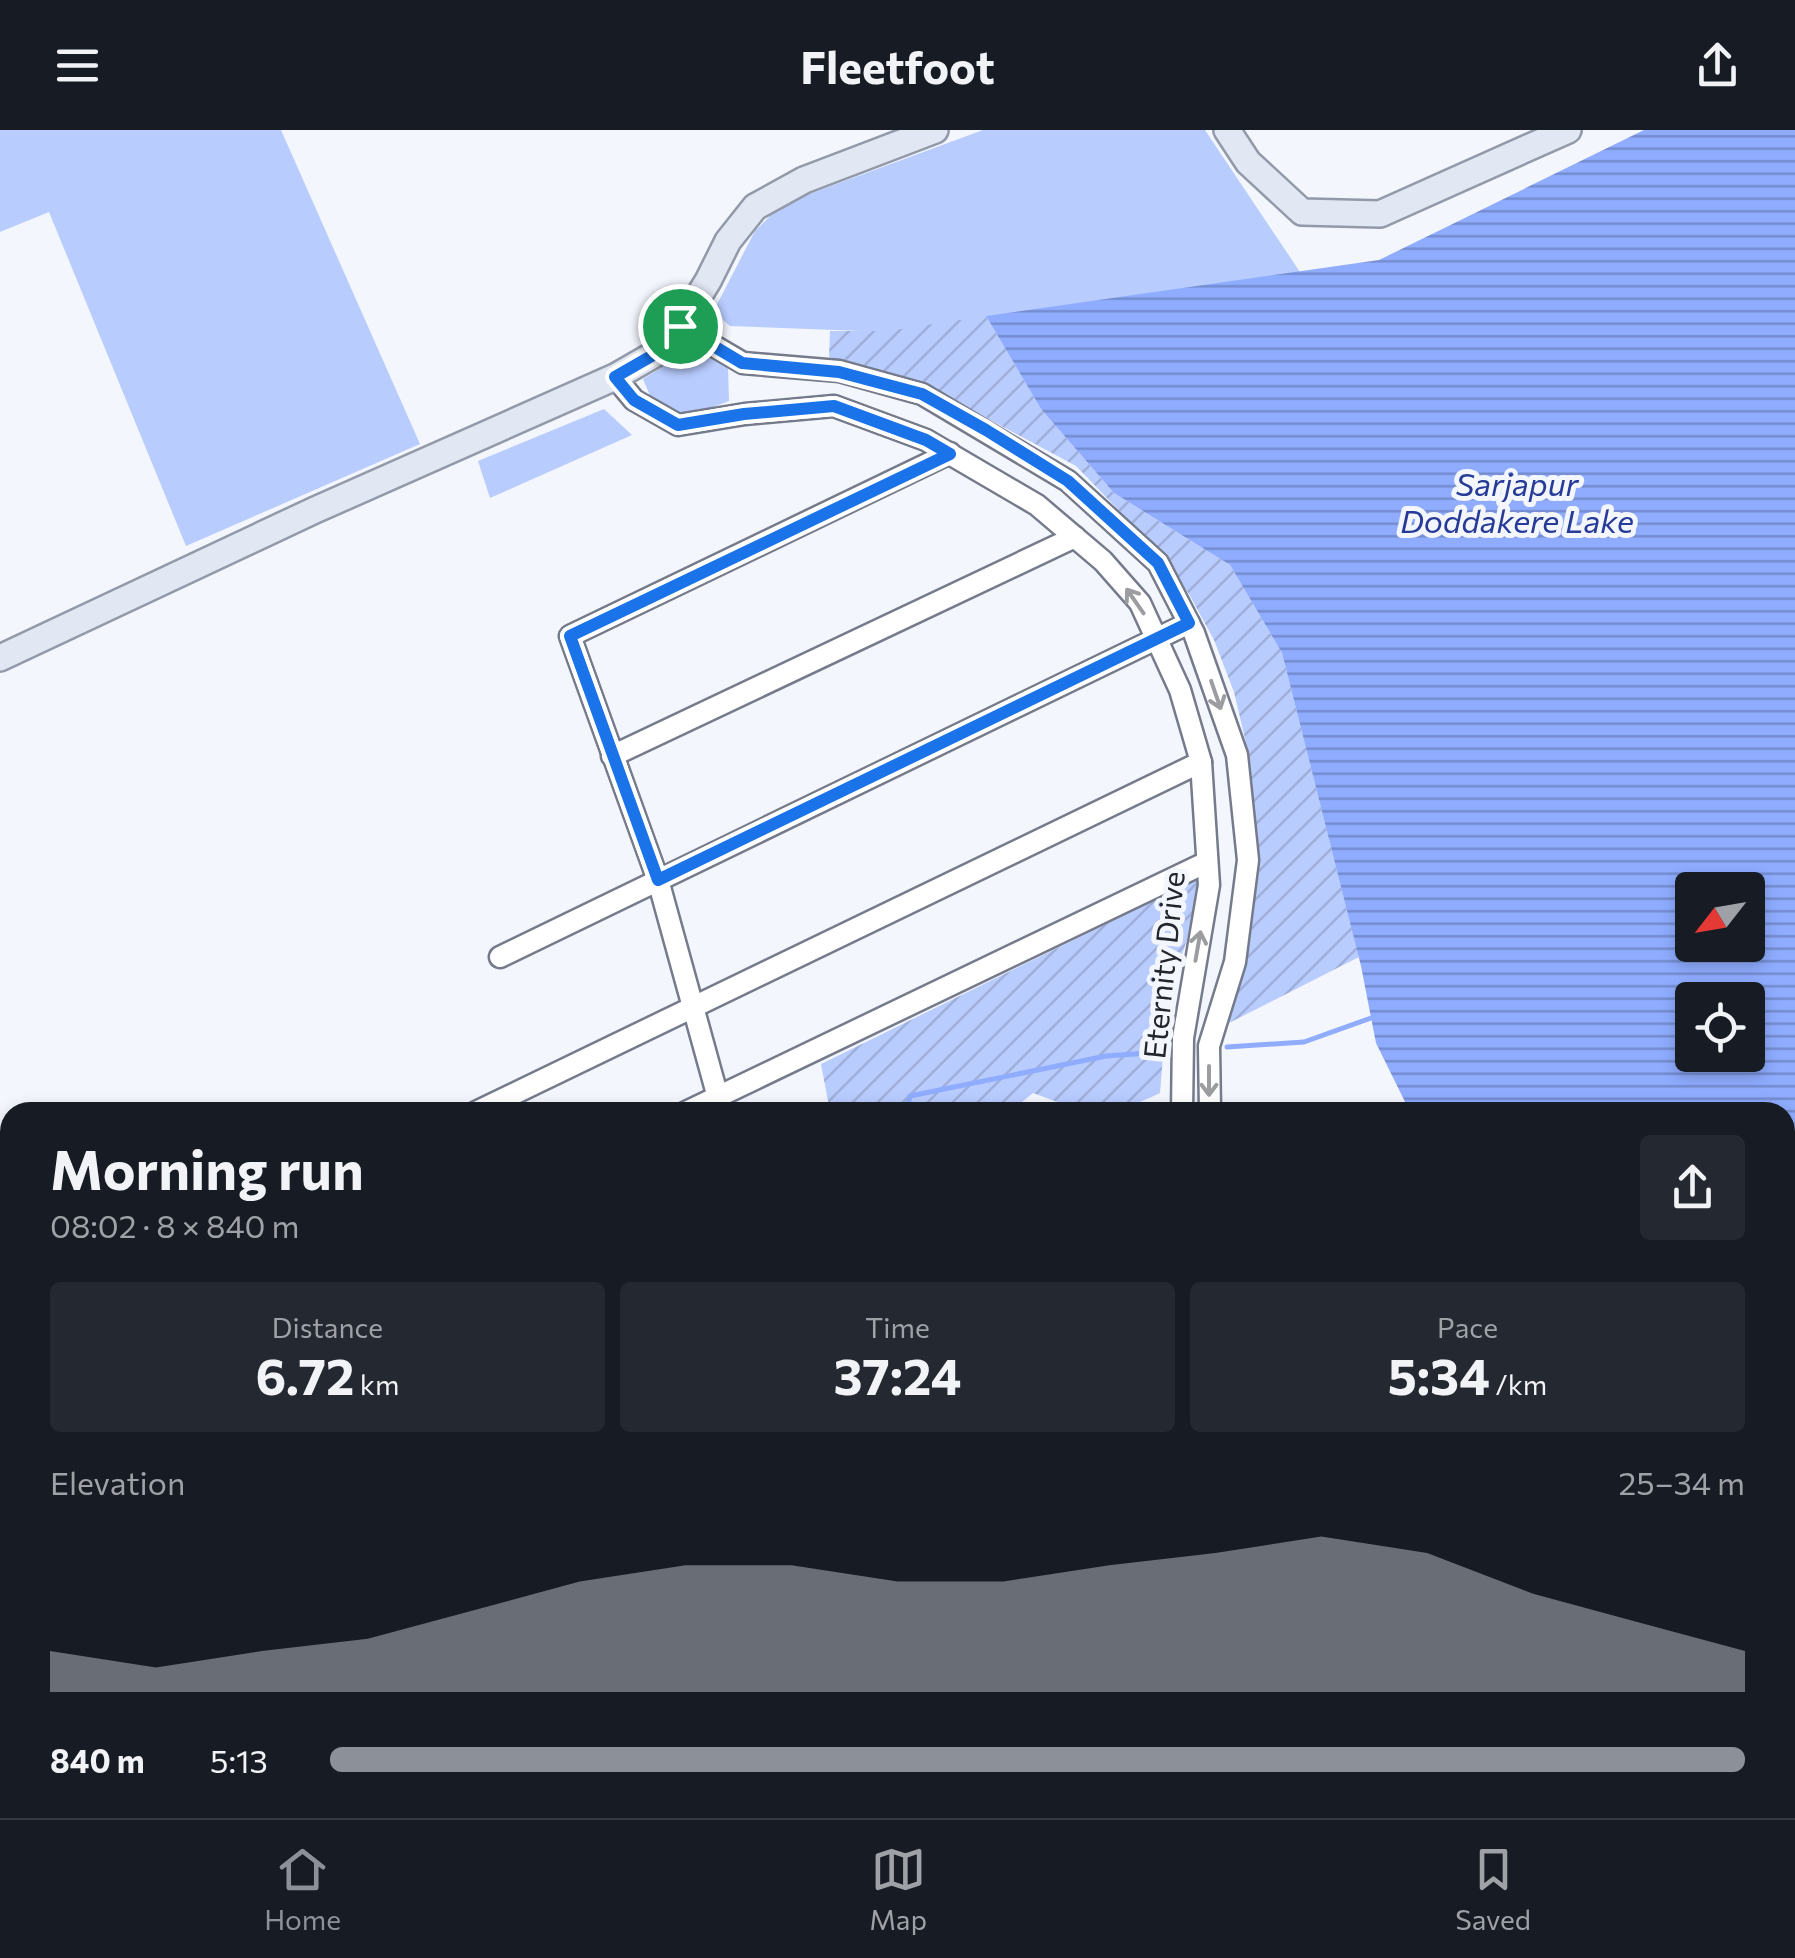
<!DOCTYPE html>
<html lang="en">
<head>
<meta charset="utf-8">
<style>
	body { margin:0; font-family:Commissioner,sans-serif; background:#242831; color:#f1f3f6; height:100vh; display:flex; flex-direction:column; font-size:38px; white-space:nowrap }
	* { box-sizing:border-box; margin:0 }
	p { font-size:32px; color:#9ea1a6 }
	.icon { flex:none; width:55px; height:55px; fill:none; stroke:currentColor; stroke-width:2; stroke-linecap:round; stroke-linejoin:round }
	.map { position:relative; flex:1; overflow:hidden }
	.details { position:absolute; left:0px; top:972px; width:1795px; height:718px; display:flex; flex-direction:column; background:#171b24; border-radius:30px 30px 0 0; box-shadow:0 5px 15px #0003 }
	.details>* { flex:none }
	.needle { width:65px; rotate:239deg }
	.controls { position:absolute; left:1675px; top:742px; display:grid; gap:20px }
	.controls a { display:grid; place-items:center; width:90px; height:90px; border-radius:10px; background:#171b24; box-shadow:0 5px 15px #0003; font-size:50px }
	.pin { position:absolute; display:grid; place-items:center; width:85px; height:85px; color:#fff; margin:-42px; border:5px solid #fff; border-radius:50%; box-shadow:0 2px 10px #0007 }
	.round { display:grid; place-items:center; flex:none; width:105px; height:105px; border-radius:10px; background:#242831 }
	.headline { display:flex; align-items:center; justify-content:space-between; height:170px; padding:0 50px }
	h1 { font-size:55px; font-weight:700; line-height:75px }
	.figures { display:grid; grid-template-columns:repeat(3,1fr); gap:15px; height:170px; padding:10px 50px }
	.figures div { display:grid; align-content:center; border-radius:10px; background:#242831; text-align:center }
	.figures b { font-size:50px; font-weight:700 }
	.figures small { font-size:28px; font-weight:400 }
	.figures p { font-size:28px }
	.chart { height:280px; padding:20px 50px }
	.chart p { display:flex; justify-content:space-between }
	.chart svg { width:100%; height:180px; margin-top:10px; fill:#8c9099; opacity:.7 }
	ul { padding:0 50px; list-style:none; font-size:32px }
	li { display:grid; grid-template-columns:160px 120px 1fr; align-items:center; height:75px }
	li i { height:25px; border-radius:12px; background:#8c9099 }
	header { display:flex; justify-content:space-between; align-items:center; height:130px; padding:0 50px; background:#171b24; font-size:45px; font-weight:700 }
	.menu { display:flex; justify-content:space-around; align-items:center; height:140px; border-top:2px solid #363941; background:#171b24; font-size:28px; color:#9ea1a6 }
	.menu a { display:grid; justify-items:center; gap:5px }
	.menu .selected { color:#8c9099 }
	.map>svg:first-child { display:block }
	.grass { fill:#b9ccfe }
	.garden { fill:url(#garden-furrows) }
	.water { fill:url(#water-rules); fill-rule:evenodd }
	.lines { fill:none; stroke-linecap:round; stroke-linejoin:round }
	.stream { stroke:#8facff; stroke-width:5 }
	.minor-casing { stroke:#757b8b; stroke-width:25 }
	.major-casing { stroke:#9299a9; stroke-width:30 }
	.minor { stroke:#fff; stroke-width:20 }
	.major { stroke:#e2e7f4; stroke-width:25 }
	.oneway { stroke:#9c9da0 }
	.route-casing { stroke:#fff; stroke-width:20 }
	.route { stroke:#1a73e8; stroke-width:12 }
	.labels { text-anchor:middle; stroke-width:10; stroke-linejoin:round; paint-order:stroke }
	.street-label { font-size:30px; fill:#22252b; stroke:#f3f6fd }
	.water-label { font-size:32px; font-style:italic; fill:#263a98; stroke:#f3f6fd }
</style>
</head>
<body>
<header><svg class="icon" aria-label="menu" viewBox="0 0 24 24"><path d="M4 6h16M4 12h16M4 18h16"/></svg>Fleetfoot<svg class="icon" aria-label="share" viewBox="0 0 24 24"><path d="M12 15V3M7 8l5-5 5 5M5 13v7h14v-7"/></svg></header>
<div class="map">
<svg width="1795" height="1688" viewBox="0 0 1795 1688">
	<defs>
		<pattern id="garden-furrows" width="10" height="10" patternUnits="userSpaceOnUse" patternTransform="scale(2.5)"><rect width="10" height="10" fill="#b9ccfe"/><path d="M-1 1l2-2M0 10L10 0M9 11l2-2" fill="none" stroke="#9fafda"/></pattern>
		<pattern id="water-rules" width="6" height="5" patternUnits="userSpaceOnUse" patternTransform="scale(2.5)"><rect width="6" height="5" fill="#8facff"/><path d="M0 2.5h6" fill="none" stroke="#748ccf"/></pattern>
	</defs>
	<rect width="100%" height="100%" fill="#f3f6fd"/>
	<g class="grass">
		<polygon points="0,0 281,0 420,314 186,416 49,82 0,102"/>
		<polygon points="983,0 1205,0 1300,142 888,202 730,196 713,182 755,101 782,74"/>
		<polygon points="699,215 728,236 729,271 684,288 651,268 643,249"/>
		<polygon points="604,279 632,305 490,368 478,331"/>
	</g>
	<g class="garden">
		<polygon points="986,186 1041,279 1114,363 1230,435 1282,523 1359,827 1223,896 1256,709 1254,677 1247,617 1234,562 1214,510 1189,464 1135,397 1076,336 938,262 829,227 830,201 888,201"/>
		<path d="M1198,749L1187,810L1168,864L1160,963C1098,992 1095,985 1033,963L1010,982H830L821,934Z"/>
	</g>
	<path class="water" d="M1644,0H1795V1489L1785,1480V982H1410L1376,913L1361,836L1282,523L1230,435L1114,363L1041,279L986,186L1379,130ZM1692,760H1748V815H1692ZM1692,870H1748V925H1692Z"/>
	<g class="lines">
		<g class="stream">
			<polyline points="1227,917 1304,912 1374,887"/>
			<polyline points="906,982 910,966 1106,926 1163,922"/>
			<polyline points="1792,1681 1795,1678"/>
		</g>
		<defs>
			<g id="minor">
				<polyline points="680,196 743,233 839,241 922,264 1068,351 1158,433 1194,503 1237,625 1248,730 1235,832 1209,916 1210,982"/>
				<polyline points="615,247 634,270 678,295 745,284 834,276 926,310 1037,375 1103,431 1140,473 1180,560 1201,632 1209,755 1183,908 1182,982"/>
				<polyline points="612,626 1075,407"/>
				<polyline points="500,827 1189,493"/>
				<polyline points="476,982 1201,632"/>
				<polyline points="686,982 1207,732"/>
				<polyline points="722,982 658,750 570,506 950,323"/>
				<polyline points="1743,1680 1745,1688"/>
				<polyline points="1765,1680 1770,1688"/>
				<polyline points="454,1688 471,1680"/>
				<polyline points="738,1688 754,1680"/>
				<polyline points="1020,1688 1036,1680"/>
				<polyline points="1323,1688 1339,1680"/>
				<polyline points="1630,1688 1646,1680"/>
			</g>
			<g id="major">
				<polyline points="1227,0 1248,32 1302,82 1380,84 1568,0"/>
				<polyline points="0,528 315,380 615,247 655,224 680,196 708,151 728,111 755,77 804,50 935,0"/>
			</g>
		</defs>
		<use href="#minor" class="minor-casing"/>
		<use href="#major" class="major-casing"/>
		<use href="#minor" class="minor"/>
		<use href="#major" class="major"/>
	</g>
	<defs><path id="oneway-shaft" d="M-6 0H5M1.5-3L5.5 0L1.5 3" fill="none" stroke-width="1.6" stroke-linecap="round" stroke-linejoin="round" transform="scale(2.5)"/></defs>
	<g class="oneway">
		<use href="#oneway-shaft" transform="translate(1135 471) rotate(-125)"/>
		<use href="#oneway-shaft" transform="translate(1216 565) rotate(71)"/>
		<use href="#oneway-shaft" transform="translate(1198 816) rotate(-80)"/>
		<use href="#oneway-shaft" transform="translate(1209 951) rotate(90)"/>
	</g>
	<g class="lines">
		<defs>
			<polygon id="route" points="680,196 742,233 839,242 922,264 986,300 1068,351 1158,433 1189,493 658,750 570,506 950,324 926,310 834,276 744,284 678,295 634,270 615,247 655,224"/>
		</defs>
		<use href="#route" class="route-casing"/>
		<use href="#route" class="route"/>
	</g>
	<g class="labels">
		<g class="street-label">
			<text transform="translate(1165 835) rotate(-84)" y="10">Eternity Drive</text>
		</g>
		<g class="water-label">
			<text x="1517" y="366">Sarjapur<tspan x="1517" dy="37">Doddakere Lake</tspan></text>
		</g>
	</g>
</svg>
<div class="controls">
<a><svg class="needle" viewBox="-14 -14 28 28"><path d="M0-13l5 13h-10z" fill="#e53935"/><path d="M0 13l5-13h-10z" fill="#9ea1a6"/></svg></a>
<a><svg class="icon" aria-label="locate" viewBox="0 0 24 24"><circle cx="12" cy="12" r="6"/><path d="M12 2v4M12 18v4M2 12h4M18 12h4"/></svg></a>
</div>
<div class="pin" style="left:680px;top:196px;background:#1e9e55"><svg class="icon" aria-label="arrive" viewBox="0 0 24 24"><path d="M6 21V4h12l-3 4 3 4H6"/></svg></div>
<section class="details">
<div class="headline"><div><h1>Morning run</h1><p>08:02 · 8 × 840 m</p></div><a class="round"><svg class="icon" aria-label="share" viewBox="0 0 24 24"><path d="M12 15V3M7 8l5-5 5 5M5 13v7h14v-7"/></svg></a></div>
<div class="figures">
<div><p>Distance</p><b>6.72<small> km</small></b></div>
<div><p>Time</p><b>37:24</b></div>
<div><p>Pace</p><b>5:34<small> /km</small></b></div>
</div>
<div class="chart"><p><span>Elevation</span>25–34 m</p>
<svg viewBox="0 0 160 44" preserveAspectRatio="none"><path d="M0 44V34L10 38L20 34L30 31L40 24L50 17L60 13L70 13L80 17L90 17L100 13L110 10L120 6L130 10L140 20L150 27L160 34V44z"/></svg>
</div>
<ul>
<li><b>840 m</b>5:13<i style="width:100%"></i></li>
</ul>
</section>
</div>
<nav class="menu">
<a class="selected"><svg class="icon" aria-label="home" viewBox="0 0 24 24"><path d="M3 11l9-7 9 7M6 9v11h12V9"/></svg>Home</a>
<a><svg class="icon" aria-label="map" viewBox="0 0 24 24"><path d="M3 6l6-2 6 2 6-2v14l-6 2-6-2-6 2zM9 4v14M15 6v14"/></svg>Map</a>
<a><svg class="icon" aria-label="saved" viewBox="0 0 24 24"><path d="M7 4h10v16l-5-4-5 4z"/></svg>Saved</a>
</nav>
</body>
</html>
